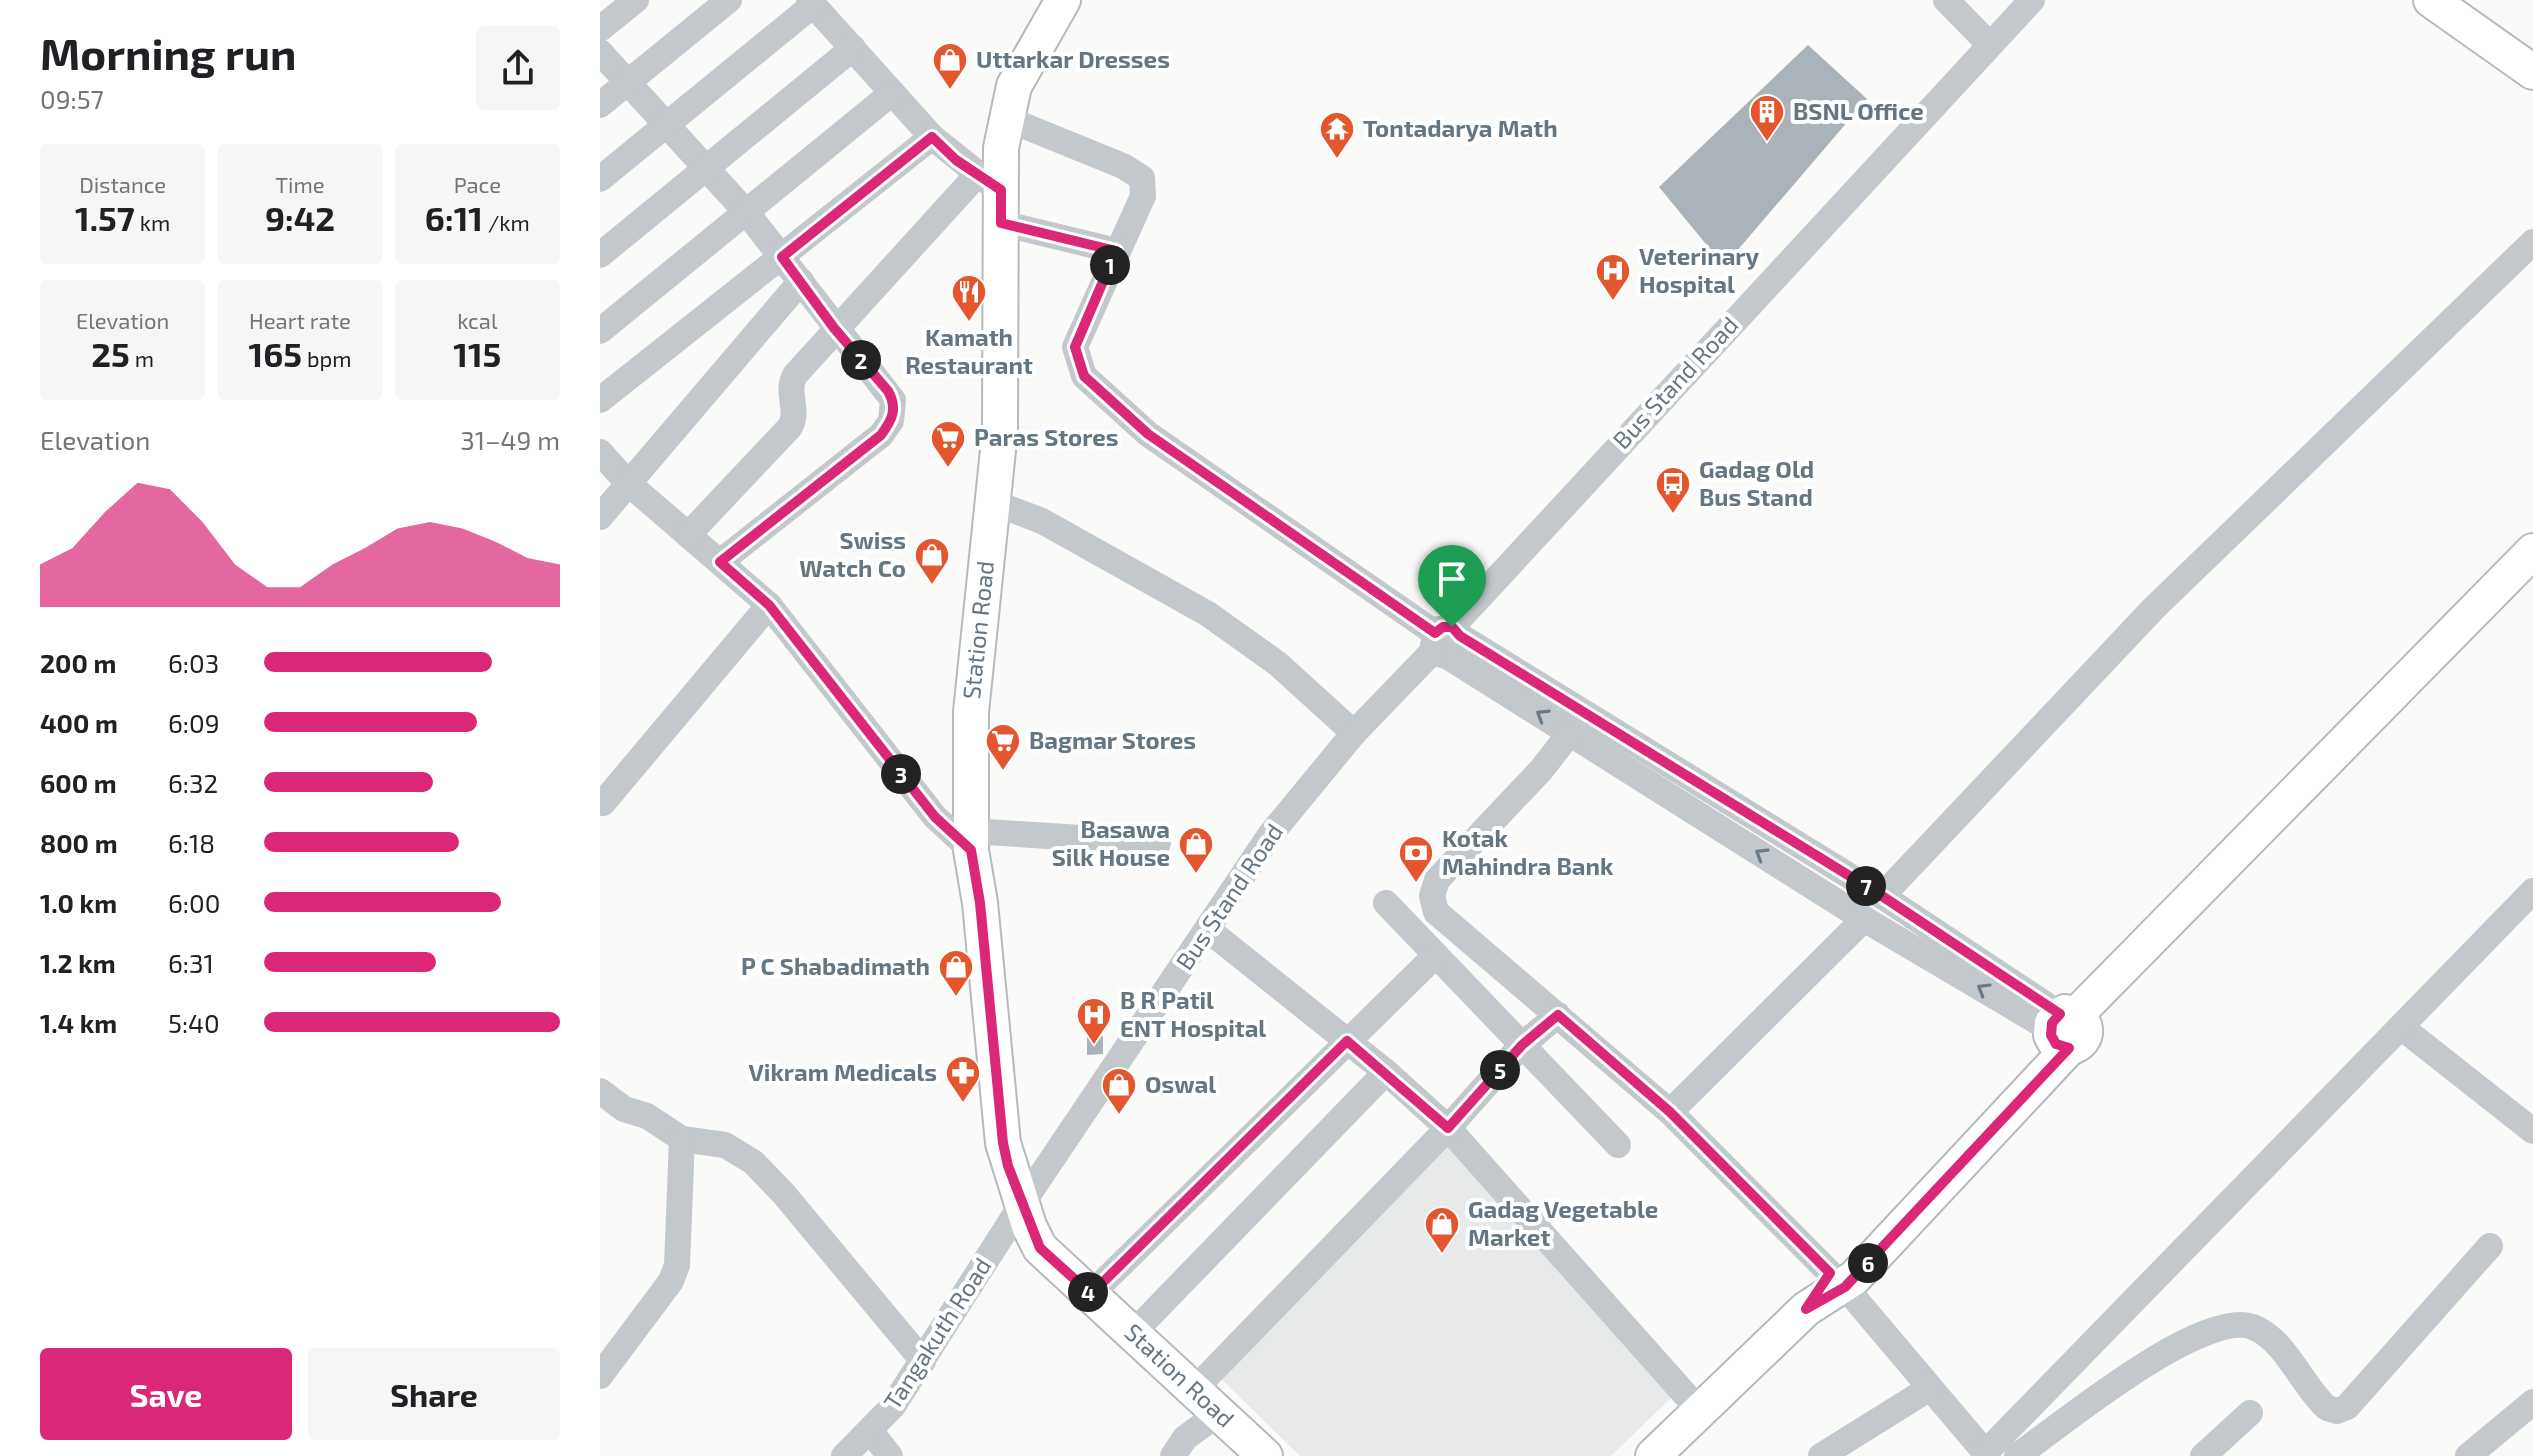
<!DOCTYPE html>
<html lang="en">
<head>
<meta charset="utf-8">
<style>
	body { margin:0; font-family:"Exo 2",sans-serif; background:#f6f6f6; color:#202124; height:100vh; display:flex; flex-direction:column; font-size:30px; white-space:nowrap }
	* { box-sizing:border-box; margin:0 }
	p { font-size:26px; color:#757577 }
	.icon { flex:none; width:44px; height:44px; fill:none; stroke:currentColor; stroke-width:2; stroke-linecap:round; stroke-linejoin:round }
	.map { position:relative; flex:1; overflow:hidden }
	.drawer { display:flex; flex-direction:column; background:#fff; width:600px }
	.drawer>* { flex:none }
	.pin { position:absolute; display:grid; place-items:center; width:68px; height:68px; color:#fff; margin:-82px -34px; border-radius:50% 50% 50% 0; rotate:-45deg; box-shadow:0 0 8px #0007 }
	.pin .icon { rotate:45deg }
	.km { position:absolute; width:40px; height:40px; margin:-20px; border-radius:50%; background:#222; color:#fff; font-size:22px; line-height:40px; text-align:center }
	.round { display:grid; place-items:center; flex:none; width:84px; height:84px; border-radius:8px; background:#f6f6f6 }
	.overview { display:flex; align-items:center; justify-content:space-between; height:136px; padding:0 40px }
	h1 { font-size:44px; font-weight:700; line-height:60px }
	.stats { display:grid; grid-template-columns:repeat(3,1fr); gap:12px; height:136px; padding:8px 40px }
	.stats div { display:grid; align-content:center; border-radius:8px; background:#f6f6f6; text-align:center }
	.stats b { font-size:34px; font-weight:700 }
	.stats small { font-size:22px; font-weight:400 }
	.stats p { font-size:22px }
	.chart { height:224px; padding:16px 40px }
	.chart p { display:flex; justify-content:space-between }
	.chart svg { width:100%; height:144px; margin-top:8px; fill:#db2777; opacity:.7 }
	.action { display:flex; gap:16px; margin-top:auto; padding:16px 40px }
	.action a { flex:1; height:92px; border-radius:8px; background:#db2777; color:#fff; font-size:32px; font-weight:700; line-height:92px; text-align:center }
	.action a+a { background:#f6f6f6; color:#202124 }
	ul { padding:0 40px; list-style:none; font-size:26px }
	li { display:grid; grid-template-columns:128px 96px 1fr; align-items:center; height:60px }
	li i { height:20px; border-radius:10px; background:#db2777 }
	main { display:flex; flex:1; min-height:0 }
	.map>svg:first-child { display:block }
	.built { fill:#e8e9e9 }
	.building { fill:#aab3b9 }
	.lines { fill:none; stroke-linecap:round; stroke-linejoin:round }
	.major-casing { stroke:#b5babe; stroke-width:38 }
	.minor { stroke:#c3c8cc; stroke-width:26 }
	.major { stroke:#fff; stroke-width:34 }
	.oneway { stroke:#6a7a87 }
	.route-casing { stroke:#fff; stroke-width:16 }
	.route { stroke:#db2777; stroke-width:10 }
	.labels { text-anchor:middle; stroke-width:8; stroke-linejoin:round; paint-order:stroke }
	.poi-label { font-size:24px; font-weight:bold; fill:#657683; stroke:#fff; text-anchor:start }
	.street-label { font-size:24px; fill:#657683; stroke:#fff }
</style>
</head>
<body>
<main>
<section class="drawer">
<div class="overview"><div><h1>Morning run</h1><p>09:57</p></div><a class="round"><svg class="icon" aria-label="share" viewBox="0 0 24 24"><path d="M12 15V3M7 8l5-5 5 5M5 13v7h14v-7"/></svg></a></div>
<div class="stats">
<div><p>Distance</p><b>1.57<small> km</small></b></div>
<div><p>Time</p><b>9:42</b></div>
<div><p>Pace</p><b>6:11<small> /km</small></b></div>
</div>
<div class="stats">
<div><p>Elevation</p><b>25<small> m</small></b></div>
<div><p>Heart rate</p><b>165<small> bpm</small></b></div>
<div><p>kcal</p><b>115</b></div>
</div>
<div class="chart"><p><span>Elevation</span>31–49 m</p>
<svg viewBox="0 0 160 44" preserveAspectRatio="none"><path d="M0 44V31L10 26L20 15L30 6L40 8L50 18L60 31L70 38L80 38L90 31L100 26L110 20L120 18L130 20L140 24L150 29L160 31V44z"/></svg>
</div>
<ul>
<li><b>200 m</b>6:03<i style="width:77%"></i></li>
<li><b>400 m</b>6:09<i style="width:72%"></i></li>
<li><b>600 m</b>6:32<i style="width:57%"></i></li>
<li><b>800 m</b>6:18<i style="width:66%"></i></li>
<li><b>1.0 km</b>6:00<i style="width:80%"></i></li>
<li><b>1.2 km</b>6:31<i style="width:58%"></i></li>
<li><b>1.4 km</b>5:40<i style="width:100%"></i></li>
</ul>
<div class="action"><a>Save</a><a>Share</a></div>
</section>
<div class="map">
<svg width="1933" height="1456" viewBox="0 0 1933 1456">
	<rect width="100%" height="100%" fill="#fafaf8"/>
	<polygon class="built" points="848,1137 1076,1393 1011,1456 700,1456 615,1373"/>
	<g class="building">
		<polygon points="1208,45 1267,99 1124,266 1059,187"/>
		<polygon points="487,1036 503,1036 503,1054 487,1055"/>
	</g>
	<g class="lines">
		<defs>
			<g id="major">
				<polyline points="463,0 414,86 401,148 400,431 371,712 371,850 380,903 403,1143 429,1226 440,1248 665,1456"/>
				<polyline points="1831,0 1933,72"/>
				<polyline points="1477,1014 1933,551"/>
				<path d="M1053,1456L1206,1309L1254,1278L1469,1048C1493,1042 1489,1015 1465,1012L1452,1023L1451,1035L1456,1044L1469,1048"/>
			</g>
		</defs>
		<use href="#major" class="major-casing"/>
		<g class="minor">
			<polyline points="209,0 332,137 392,185"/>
			<polyline points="1346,0 1389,44"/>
			<polyline points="0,29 36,0"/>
			<polyline points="0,52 147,213 293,400 291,421 281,435 120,562"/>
			<polyline points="0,105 129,0"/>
			<polyline points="405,118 523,166 542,178 543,196 475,347 484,376 548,434 835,633"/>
			<polyline points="0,179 213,5"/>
			<polyline points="401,223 516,251"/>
			<polyline points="0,255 253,48"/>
			<polyline points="0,331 292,93"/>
			<polyline points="0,400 332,137"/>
			<polyline points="0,452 28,483 169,605 335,817 371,850"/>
			<polyline points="392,502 442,521 608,614 678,664 754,733"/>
			<polyline points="0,517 201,281"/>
			<path d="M88,535L190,427C200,409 185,393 195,375L377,175"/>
			<polyline points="852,627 1432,0"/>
			<polyline points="860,636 861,643 853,654 842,655 833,645 838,629 852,627 860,636 1282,896 1460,1014"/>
			<polyline points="847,656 1264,919 1450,1029"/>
			<polyline points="970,733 941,770 837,880 832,896 836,912 1070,1112 1264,919"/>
			<polyline points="3,803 169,605"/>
			<polyline points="371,831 558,843"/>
			<polyline points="1282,896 1554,608 1933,242"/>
			<polyline points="786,903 1018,1145"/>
			<polyline points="607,929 786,1072 848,1128 1099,1410"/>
			<polyline points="1801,1027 1933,1131"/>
			<polyline points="0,1091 24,1109 47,1116 82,1139 125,1145 153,1162 183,1193 323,1361"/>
			<polyline points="1070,1112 1230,1273"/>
			<polyline points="1245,1287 1388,1456"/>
			<polyline points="491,1294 836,955"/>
			<polyline points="534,1332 786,1072"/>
			<polyline points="0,1376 71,1281 77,1265 82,1139"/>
			<polyline points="594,1390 848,1128 922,1045 958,1015"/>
			<polyline points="271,1432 290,1456"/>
			<polyline points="1385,1453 1933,891"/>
			<polyline points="244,1456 293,1406 422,1204 670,835 754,733 835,649"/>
			<polyline points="573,1456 585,1438 619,1413"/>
			<polyline points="1221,1456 1330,1388"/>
			<path d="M1417,1456C1461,1425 1602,1308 1653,1327C1686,1340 1702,1386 1727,1408L1737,1411L1747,1407L1890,1246"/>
			<polyline points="1603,1456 1650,1413"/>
			<polyline points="1868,1456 1933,1402"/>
		</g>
		<use href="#major" class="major"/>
	</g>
	<defs><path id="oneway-chevron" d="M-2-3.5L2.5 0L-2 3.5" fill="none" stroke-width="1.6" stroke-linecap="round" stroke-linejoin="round" transform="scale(2)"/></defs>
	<g class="oneway">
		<use href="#oneway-chevron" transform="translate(942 715) rotate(-148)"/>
		<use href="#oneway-chevron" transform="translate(1161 854) rotate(-148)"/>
		<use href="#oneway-chevron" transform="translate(1383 989) rotate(-149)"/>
	</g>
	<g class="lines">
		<defs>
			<path id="route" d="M332,137L356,160L401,190V223L516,251L475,347L484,376L548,434L835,633L843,627H852L860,636L1282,896L1460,1014L1452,1023L1451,1035L1456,1044L1469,1048L1245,1287L1206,1309L1230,1273L1070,1112L958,1015L922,1045L848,1128L747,1041L491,1294L440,1248L408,1166L403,1143L380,903L371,850L335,817L169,605L120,562L281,435C292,420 298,409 288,391L234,328L182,257Z"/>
		</defs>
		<use href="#route" class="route-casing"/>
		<use href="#route" class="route"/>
	</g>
	<defs>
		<symbol id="shop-pin" viewBox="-11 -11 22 30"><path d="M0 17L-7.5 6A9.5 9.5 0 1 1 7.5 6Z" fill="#e4572e" stroke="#fff"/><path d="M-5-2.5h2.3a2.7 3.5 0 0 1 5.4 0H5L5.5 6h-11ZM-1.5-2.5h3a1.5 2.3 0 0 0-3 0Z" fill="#fff"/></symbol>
		<symbol id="building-pin" viewBox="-11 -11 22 30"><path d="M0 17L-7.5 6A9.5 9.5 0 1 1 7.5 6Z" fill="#e4572e" stroke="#fff"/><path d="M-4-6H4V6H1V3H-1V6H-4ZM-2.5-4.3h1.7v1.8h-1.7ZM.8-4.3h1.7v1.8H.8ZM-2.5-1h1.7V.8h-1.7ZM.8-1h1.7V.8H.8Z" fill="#fff"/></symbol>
		<symbol id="temple-pin" viewBox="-11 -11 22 30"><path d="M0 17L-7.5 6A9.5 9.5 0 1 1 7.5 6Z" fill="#e4572e" stroke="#fff"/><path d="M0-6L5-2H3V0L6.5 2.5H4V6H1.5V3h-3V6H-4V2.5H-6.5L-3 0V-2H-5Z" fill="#fff"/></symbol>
		<symbol id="hospital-pin" viewBox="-11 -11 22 30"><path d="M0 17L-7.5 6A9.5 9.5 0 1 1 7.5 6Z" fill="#e4572e" stroke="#fff"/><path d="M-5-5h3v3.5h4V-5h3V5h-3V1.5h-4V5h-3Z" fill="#fff"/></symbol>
		<symbol id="restaurant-pin" viewBox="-11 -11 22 30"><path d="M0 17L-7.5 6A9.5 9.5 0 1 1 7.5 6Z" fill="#e4572e" stroke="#fff"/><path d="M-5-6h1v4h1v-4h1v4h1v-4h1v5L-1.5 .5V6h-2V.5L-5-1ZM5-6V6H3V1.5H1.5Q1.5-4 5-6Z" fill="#fff"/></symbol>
		<symbol id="supermarket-pin" viewBox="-11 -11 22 30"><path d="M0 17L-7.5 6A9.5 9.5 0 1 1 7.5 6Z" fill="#e4572e" stroke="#fff"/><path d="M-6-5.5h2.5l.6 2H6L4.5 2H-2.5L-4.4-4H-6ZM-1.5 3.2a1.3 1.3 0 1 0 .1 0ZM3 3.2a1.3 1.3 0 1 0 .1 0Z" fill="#fff"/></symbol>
		<symbol id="bus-pin" viewBox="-11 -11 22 30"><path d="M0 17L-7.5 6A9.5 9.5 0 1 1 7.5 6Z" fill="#e4572e" stroke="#fff"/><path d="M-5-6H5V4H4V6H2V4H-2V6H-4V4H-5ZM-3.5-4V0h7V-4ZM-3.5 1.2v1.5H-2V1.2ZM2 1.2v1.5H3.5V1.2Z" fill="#fff"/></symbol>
		<symbol id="bank-pin" viewBox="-11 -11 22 30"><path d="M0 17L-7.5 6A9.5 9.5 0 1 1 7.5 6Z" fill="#e4572e" stroke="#fff"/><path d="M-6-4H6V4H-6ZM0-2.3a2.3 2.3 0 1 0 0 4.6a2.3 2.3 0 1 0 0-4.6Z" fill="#fff"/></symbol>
		<symbol id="pharmacy-pin" viewBox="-11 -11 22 30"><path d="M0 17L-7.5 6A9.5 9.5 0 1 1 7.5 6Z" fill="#e4572e" stroke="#fff"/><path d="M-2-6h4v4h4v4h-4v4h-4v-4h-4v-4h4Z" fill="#fff"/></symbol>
	</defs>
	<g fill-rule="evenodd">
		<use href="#shop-pin" x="330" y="40" width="40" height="54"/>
		<use href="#building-pin" x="1147" y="92" width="40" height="54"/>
		<use href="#temple-pin" x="717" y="109" width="40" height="54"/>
		<use href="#hospital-pin" x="993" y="251" width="40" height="54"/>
		<use href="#restaurant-pin" x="349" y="272" width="40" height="54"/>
		<use href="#supermarket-pin" x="328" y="418" width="40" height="54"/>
		<use href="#bus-pin" x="1053" y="464" width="40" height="54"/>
		<use href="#shop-pin" x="312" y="535" width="40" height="54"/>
		<use href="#supermarket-pin" x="383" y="721" width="40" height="54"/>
		<use href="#shop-pin" x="576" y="824" width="40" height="54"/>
		<use href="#bank-pin" x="796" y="833" width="40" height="54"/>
		<use href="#shop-pin" x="336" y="947" width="40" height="54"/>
		<use href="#hospital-pin" x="474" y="995" width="40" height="54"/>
		<use href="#pharmacy-pin" x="343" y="1053" width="40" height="54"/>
		<use href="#shop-pin" x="499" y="1065" width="40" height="54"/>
		<use href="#shop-pin" x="822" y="1204" width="40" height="54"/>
	</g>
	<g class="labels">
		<g class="poi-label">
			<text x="376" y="68">Uttarkar Dresses</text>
			<text x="1193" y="120">BSNL Office</text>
			<text x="763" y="137">Tontadarya Math</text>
			<text x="1039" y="265">Veterinary<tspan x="1039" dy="28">Hospital</tspan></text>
			<text x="369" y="346" text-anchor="middle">Kamath<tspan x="369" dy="28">Restaurant</tspan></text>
			<text x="374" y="446">Paras Stores</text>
			<text x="1099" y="478">Gadag Old<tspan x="1099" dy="28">Bus Stand</tspan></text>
			<text x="306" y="549" text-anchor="end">Swiss<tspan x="306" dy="28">Watch Co</tspan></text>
			<text x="429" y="749">Bagmar Stores</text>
			<text x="570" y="838" text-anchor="end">Basawa<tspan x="570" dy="28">Silk House</tspan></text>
			<text x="842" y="847">Kotak<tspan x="842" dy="28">Mahindra Bank</tspan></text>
			<text x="330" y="975" text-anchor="end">P C Shabadimath</text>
			<text x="520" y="1009">B R Patil<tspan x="520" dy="28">ENT Hospital</tspan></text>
			<text x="337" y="1081" text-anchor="end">Vikram Medicals</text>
			<text x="545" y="1093">Oswal</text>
			<text x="868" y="1218">Gadag Vegetable<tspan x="868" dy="28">Market</tspan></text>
		</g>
		<g class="street-label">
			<text transform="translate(1076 383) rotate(-47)" y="8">Bus Stand Road</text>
			<text transform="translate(379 630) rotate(-84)" y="8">Station Road</text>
			<text transform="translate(630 897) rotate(-56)" y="8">Bus Stand Road</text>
			<text transform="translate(338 1334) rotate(-57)" y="8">Tangakuth Road</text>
			<text transform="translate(579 1376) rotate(43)" y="8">Station Road</text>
		</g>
	</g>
</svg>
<div class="pin" style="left:852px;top:627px;background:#1e9e55"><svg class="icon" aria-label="arrive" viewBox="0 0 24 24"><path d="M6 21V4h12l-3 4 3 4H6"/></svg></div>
<b class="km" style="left:510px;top:265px">1</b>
<b class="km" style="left:261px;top:360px">2</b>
<b class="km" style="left:301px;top:774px">3</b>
<b class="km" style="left:488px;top:1292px">4</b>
<b class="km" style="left:900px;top:1070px">5</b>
<b class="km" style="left:1268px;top:1263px">6</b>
<b class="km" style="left:1266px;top:886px">7</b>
</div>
</main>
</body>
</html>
